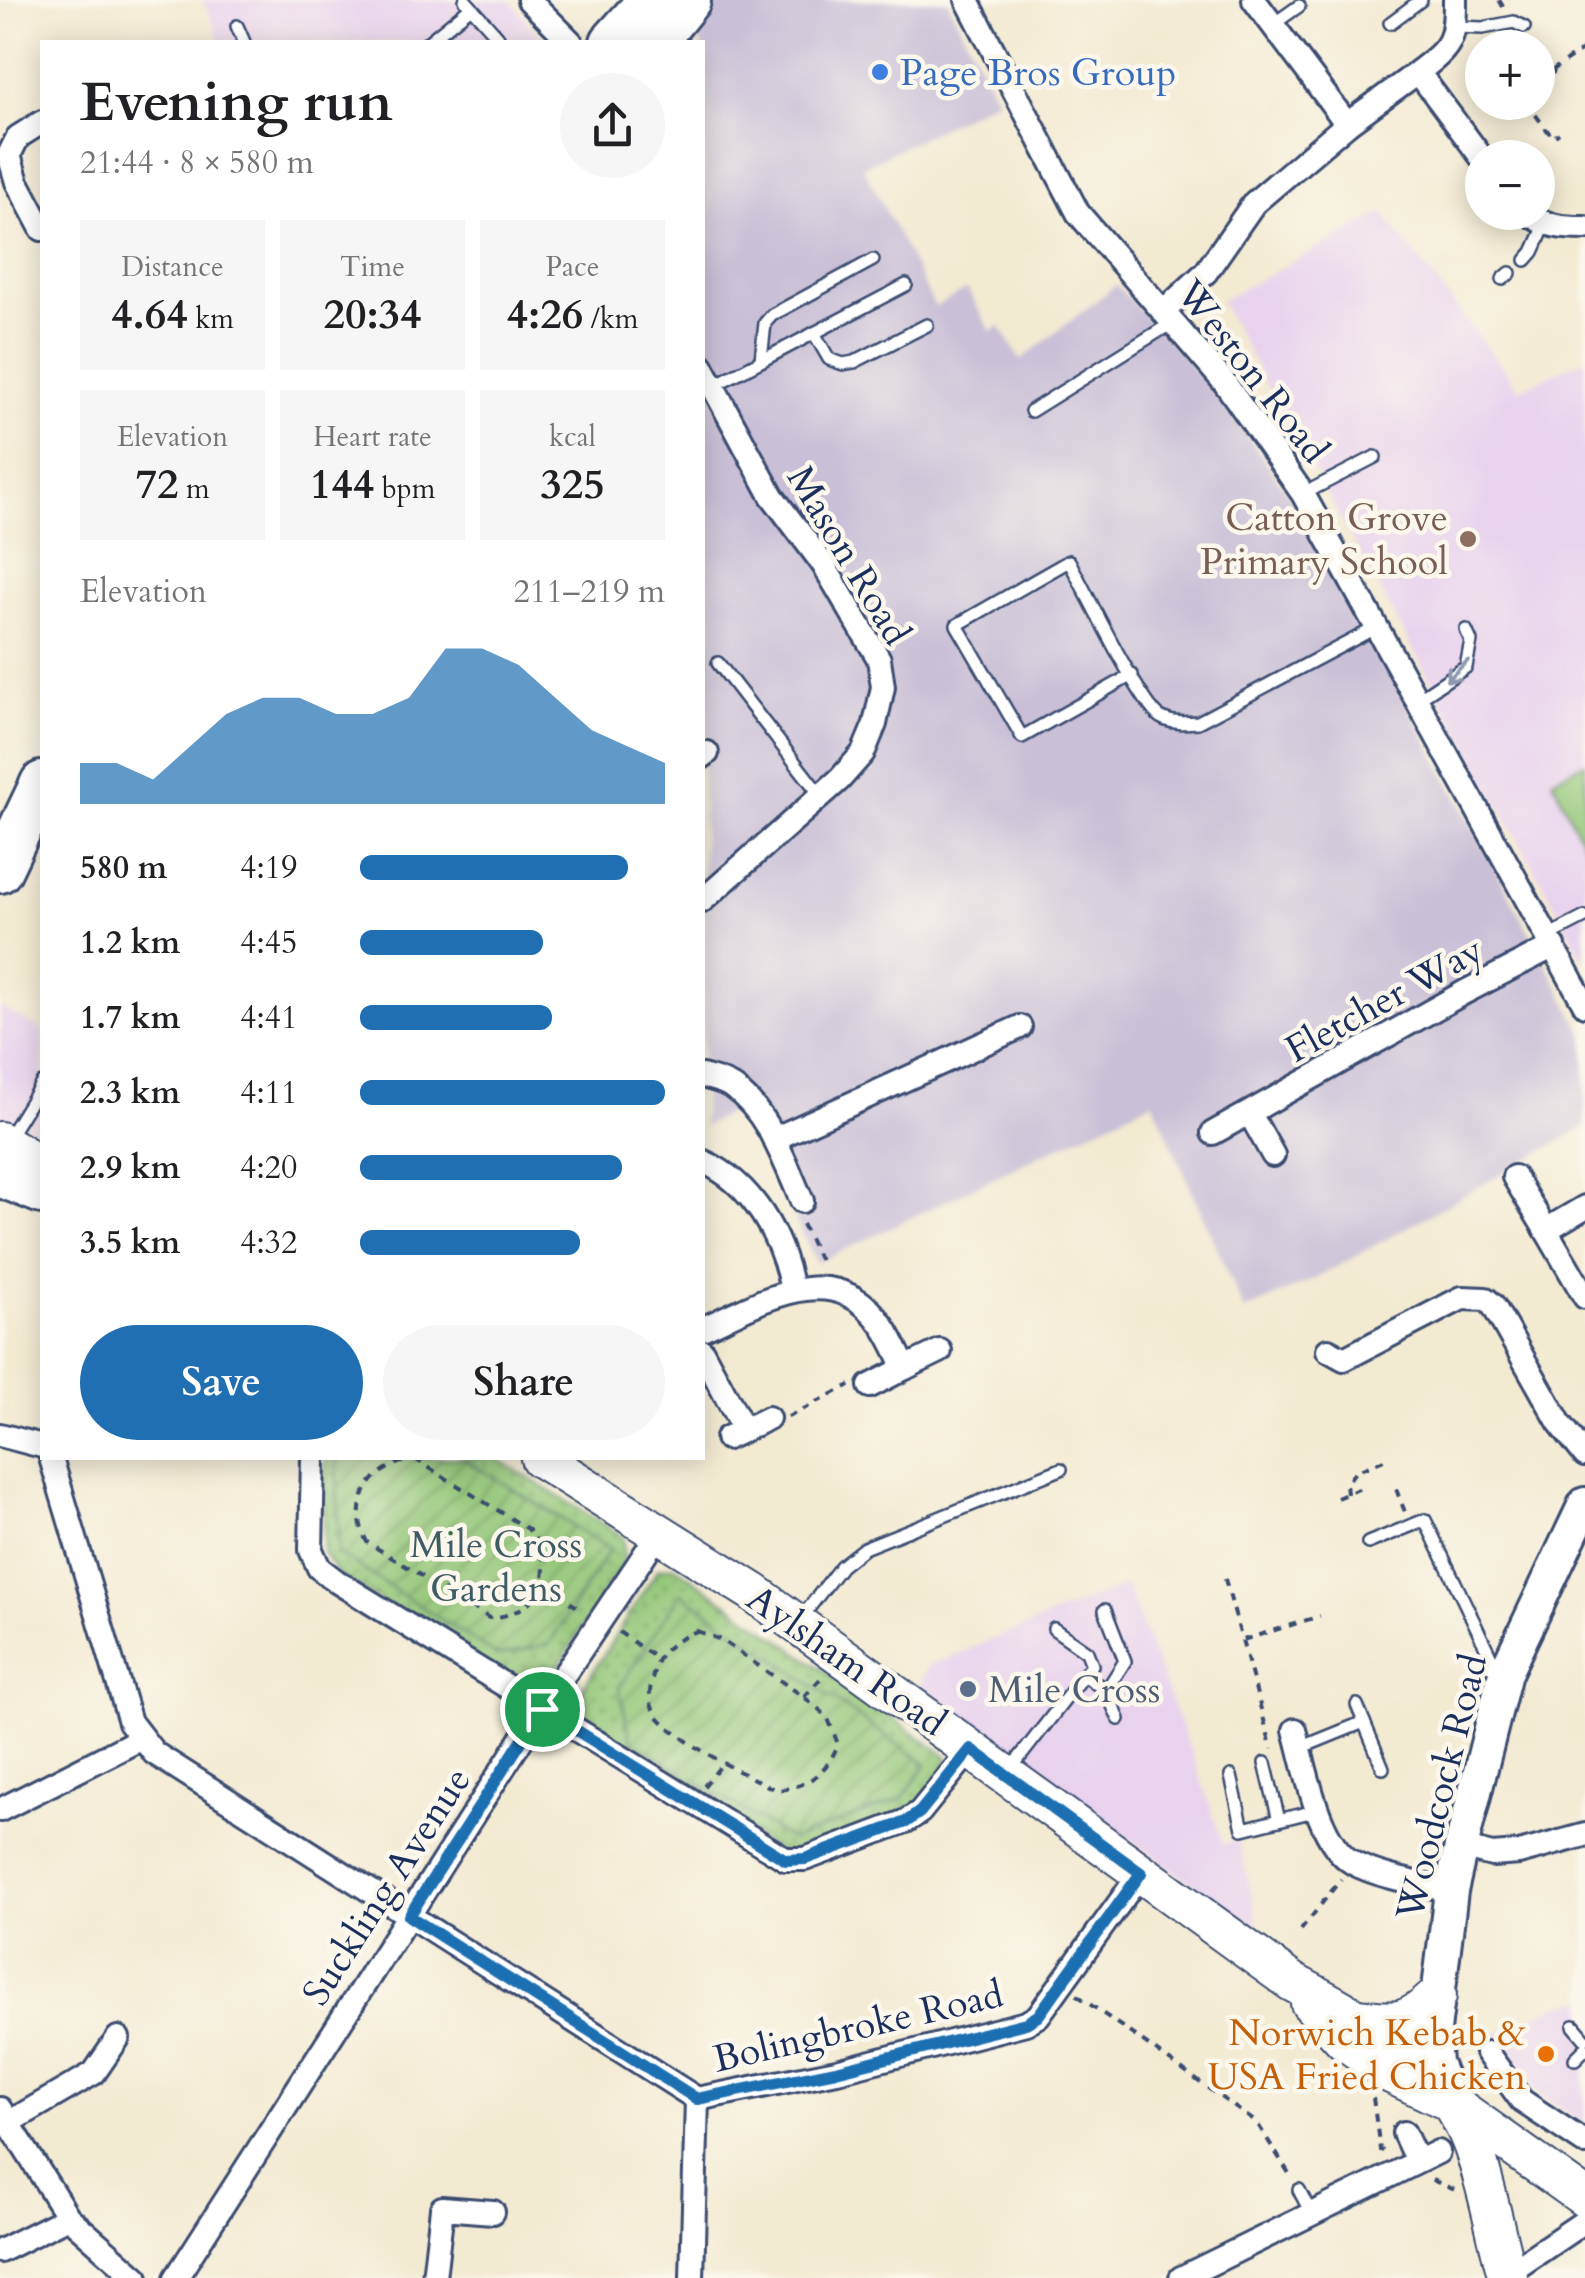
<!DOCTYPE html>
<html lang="en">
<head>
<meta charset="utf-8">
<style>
	body { margin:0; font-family:Cardo,serif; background:#f6f6f6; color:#202124; height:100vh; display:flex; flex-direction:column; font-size:38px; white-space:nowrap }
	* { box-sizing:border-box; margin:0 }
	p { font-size:32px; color:#757577 }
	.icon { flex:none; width:55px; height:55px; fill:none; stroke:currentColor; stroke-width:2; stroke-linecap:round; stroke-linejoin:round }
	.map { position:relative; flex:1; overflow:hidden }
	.panel { position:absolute; left:40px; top:40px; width:665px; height:1420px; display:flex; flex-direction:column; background:#fff; border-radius:0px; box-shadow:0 5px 25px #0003 }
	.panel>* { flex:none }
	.tools { position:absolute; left:1465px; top:30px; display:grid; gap:20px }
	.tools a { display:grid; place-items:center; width:90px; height:90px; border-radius:50%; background:#fff; box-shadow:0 5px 25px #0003; font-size:50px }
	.pin { position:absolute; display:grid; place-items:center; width:85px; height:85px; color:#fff; margin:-42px; border:5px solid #fff; border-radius:50%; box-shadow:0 2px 10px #0007 }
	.round { display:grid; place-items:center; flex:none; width:105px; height:105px; border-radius:52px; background:#f6f6f6 }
	.overview { display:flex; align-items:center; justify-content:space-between; height:170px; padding:0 40px }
	h1 { font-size:55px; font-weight:700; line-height:75px }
	.figures { display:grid; grid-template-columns:repeat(3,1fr); gap:15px; height:170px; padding:10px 40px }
	.figures div { display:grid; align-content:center; border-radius:0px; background:#f6f6f6; text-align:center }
	.figures b { font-size:42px; font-weight:700 }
	.figures small { font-size:28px; font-weight:400 }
	.figures p { font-size:28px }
	.chart { height:280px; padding:20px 40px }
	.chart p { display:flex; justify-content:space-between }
	.chart svg { width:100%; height:180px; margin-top:10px; fill:#1f6fb2; opacity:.7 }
	.action { display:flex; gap:20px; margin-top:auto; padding:20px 40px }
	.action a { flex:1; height:115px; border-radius:60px; background:#1f6fb2; color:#fff; font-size:40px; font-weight:700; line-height:115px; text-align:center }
	.action a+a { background:#f6f6f6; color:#202124 }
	ul { padding:0 40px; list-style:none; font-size:32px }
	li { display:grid; grid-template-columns:160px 120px 1fr; align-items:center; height:75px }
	li i { height:25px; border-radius:12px; background:#1f6fb2 }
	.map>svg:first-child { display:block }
	.built { fill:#e8d2ee }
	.industrial { fill:#c9bfd7 }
	.grass { fill:url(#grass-dots); stroke:#577a6a; stroke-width:2.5 }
	.garden { fill:url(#garden-furrows); stroke:#577a6a; stroke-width:2.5 }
	.pitch { fill:#93c677; stroke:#577a6a; stroke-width:2.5 }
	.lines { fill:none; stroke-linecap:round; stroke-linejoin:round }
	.lane-casing { stroke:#3b4b6f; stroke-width:16 }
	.street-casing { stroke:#3b4b6f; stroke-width:28 }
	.secondary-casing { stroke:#3b4b6f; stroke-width:38 }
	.primary-casing { stroke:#3b4b6f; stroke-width:42 }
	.highway-casing { stroke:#3b4b6f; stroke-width:48 }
	.path { stroke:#3b4b6f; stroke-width:4; stroke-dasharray:8 8; stroke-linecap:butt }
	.lane { stroke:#fff; stroke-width:11 }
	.street { stroke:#fff; stroke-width:22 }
	.secondary { stroke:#fff; stroke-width:32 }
	.primary { stroke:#fff; stroke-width:38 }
	.highway { stroke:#fff; stroke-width:42 }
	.oneway { stroke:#8d97ae }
	.route-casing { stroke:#fff; stroke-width:20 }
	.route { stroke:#1f6fb2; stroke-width:12 }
	.shop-dot { fill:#3f7fe0; stroke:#fbf7ec; stroke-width:4 }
	.education-dot { fill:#8d6e63; stroke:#fbf7ec; stroke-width:4 }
	.service-dot { fill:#5c6f8a; stroke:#fbf7ec; stroke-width:4 }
	.food-dot { fill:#e8710a; stroke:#fbf7ec; stroke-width:4 }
	.labels { text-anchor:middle; stroke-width:9; stroke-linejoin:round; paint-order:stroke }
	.shop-label { font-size:38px; fill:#366cbe; stroke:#fbf7ec; text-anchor:start }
	.street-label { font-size:38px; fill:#1b2f5e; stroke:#fbf7ec }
	.education-label { font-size:38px; fill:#785e54; stroke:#fbf7ec; text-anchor:end }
	.park-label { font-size:38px; fill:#3f5c66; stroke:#fbf7ec }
	.service-label { font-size:38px; fill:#4e5e75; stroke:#fbf7ec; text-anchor:start }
	.food-label { font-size:38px; fill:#c56008; stroke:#fbf7ec; text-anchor:end }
</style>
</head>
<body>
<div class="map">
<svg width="1585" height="2278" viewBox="0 0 1585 2278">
	<defs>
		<pattern id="grass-dots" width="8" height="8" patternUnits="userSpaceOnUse" patternTransform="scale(2.5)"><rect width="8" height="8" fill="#93c677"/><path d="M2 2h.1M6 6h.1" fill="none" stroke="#77a165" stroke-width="1.8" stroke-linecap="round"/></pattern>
		<pattern id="garden-furrows" width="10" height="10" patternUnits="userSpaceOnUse" patternTransform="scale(2.5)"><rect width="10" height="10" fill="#93c677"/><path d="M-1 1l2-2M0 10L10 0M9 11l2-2" fill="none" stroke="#77a165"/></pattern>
	</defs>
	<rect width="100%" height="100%" fill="#fbf7ec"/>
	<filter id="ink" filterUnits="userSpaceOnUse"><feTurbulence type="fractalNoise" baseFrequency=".01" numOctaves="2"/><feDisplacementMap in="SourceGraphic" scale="20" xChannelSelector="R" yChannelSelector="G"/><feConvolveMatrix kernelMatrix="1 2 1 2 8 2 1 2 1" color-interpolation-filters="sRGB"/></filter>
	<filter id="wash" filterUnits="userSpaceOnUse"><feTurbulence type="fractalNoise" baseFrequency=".0048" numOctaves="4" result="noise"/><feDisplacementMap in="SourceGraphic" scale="40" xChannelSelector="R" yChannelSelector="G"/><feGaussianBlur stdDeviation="2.25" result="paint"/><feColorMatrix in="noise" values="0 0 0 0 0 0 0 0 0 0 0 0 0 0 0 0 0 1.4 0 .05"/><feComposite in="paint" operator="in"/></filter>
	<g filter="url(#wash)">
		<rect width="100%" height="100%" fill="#f3ead2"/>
		<g class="built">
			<polygon points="203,0 509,0 546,42 221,42"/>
			<polygon points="1383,213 1519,389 1585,359 1585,960 1220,301"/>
			<polygon points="0,1007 42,1030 42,1141 0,1117"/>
			<polygon points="1126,1585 1198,1771 1223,1844 1238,1840 1259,1927 1244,1921 920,1688 928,1666"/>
			<polygon points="1585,2000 1585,2125 1542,2096 1517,2068 1496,2034 1560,2005"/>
		</g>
		<polygon class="industrial" points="716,0 947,0 997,99 863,167 935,307 967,289 991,331 1000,326 1021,360 1116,285 1181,354 1239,424 1292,499 1358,612 1585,1036 1585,1127 1317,1278 1244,1311 1153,1101 817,1263 759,1149 731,1111 703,1127 702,42 680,42"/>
		<g class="grass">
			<polygon points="325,1458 337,1458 339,1555 610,1549 462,1458 496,1458 623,1536 624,1560 546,1687 521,1690 338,1574 323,1553"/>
			<polygon points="674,1566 947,1756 948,1767 919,1807 803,1854 778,1851 576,1722 573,1703 658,1569"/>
		</g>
		<g class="garden">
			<polygon points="337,1458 462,1458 610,1549 549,1644 498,1656 339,1554"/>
			<polygon points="681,1593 926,1764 902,1799 791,1840 631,1741 619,1687"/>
		</g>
		<polygon class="pitch" points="1585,763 1585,847 1552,779"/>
	</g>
	<g filter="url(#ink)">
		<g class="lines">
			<defs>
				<g id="lane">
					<polyline points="465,0 498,37 499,42"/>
					<polyline points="1390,23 1421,0"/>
					<polyline points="1272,25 1299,6"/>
					<polyline points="237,26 244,42"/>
					<polyline points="1455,27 1483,28 1514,22 1524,27"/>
					<polyline points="428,42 471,7"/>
					<polyline points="1526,260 1533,252 1546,223"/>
					<polyline points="1503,279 1510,273"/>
					<polyline points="814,333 829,359 843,364 854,362 927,325"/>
					<polyline points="761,360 765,323 772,315 873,260"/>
					<polyline points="713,386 906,285"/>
					<polyline points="1031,411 1175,321"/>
					<polyline points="1303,494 1375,457"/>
					<polyline points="718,663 821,796"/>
					<path d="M1132,675L1022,737L957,625L1069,561C1085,590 1140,703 1160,717C1172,724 1185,723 1198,722L1379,626"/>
					<polyline points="1418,699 1466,667 1471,641 1466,630"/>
					<polyline points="1548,936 1585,917"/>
					<polyline points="7,1140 42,1083"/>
					<polyline points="1368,1543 1425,1520 1496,1668"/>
					<polyline points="1105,1610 1125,1661 1106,1691"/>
					<polyline points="799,1621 841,1566 864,1548 1061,1469"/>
					<polyline points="1476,1660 1497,1669"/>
					<polyline points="1086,1676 1106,1691 1119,1719"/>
					<polyline points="1357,1705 1383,1768"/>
					<polyline points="1300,1748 1364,1722"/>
					<polyline points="1265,1763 1279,1820"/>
					<polyline points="1009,1771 1092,1665 1087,1652 1054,1629"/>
					<polyline points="1231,1776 1243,1829 1318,1810"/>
					<polyline points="1574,2026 1585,2039"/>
					<polyline points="1575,2059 1585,2049"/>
					<polyline points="1299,2190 1311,2213"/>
				</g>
				<g id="street">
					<polyline points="529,0 571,42"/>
					<polyline points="967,0 1078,213 1225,383 1303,494 1585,1005"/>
					<path d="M1418,72C1451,47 1455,42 1455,0"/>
					<polyline points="42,122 18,137 9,155 17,182 42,229"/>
					<polyline points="1347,124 1418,72 1482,158"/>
					<path d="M1528,212C1544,227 1565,228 1585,228"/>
					<polyline points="1165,310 1206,272 1254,203 1347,124 1254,0"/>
					<polyline points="702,366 772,496 823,564 879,659 883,687 875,724 863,753 840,779 702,901"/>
					<polyline points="702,757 707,753"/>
					<path d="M702,1076C712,1079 724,1081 732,1087C768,1111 785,1163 802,1201"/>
					<polyline points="1250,1114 1273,1155"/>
					<polyline points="1213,1133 1465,992 1554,946"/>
					<polyline points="774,1139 1020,1027"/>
					<path d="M702,1161C753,1183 782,1237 792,1290"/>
					<polyline points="1514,1177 1546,1230 1585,1207"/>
					<polyline points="1546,1230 1585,1297"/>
					<path d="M702,1329C763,1301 834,1255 883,1326C892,1339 898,1354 905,1368L870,1386"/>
					<polyline points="1328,1350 1344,1359 1462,1298 1486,1299 1493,1305 1559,1422 1585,1455"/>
					<polyline points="702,1351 744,1430 727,1438"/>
					<polyline points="905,1368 940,1351"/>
					<polyline points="744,1430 768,1418"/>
					<polyline points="0,1435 42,1446"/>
					<polyline points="51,1458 130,1722 154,1753 697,2099 837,2071 1026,2023 1038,2016 1141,1873"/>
					<polyline points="313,1458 311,1550 319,1568 336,1581 786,1859 805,1859 906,1821 920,1812 971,1749"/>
					<path d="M1295,1730C1306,1768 1317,1842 1353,1863C1379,1877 1423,1884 1451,1891"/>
					<polyline points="0,1810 140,1739"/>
					<polyline points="1461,1847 1492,1855 1519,1853 1585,1835"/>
					<polyline points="1487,2053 1522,2101 1585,2143"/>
					<polyline points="0,2109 68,2217 137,2278"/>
					<polyline points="8,2123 94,2073 118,2038"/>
					<polyline points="1404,2133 1417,2161"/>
					<polyline points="0,2251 68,2217"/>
					<polyline points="1507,2274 1585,2221"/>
					<polyline points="176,2278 541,1709 659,1533"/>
					<polyline points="434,2278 442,2208 493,2212"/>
					<polyline points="692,2278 697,2099"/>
					<polyline points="1181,2278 1438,2152"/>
				</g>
				<polyline id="secondary" points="1448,2096 1435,2063 1433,2038 1451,1891 1461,1847 1505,1673 1585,1504"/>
				<g id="primary">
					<polyline points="0,1141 42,1166"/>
					<path d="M540,1458L753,1592L1292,1982C1363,2020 1442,2063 1472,2144C1488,2187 1495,2234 1508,2278"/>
					<polyline points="1310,2003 1344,2040 1391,2074 1450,2102 1585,2198"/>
					<path d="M1359,2018C1397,2023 1408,2024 1437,1996"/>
				</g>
				<g id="highway">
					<polyline points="612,42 650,0"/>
					<polyline points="655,42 689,0"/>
					<polyline points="0,871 42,783"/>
					<polyline points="0,1175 42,1192"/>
				</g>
			</defs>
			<use href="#lane" class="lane-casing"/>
			<use href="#street" class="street-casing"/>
			<use href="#secondary" class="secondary-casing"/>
			<use href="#primary" class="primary-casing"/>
			<use href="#highway" class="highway-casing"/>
			<g class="path">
				<polyline points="1499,0 1505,10"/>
				<polyline points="1538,80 1585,48"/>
				<polyline points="1526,102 1553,138 1559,133"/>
				<polyline points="1538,102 1544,96 1554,70"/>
				<polyline points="802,1224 822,1265"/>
				<polyline points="788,1417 850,1385"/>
				<path d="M415,1459L528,1529C561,1568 540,1615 489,1618L367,1542C346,1501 373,1465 415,1459Z"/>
				<polyline points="1396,1489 1405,1512"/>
				<polyline points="1347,1494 1346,1484 1355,1472 1384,1460"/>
				<polyline points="1337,1498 1361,1488"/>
				<polyline points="1225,1579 1272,1749"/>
				<polyline points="542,1586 581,1609"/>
				<path d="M697,1631L721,1640L804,1697L827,1716L838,1744C828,1772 805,1789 776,1790C748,1776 665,1736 653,1709C647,1697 651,1683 654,1671C658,1650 678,1639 697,1631Z"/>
				<polyline points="619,1632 656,1658"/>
				<polyline points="1243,1640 1320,1616"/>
				<polyline points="804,1697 821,1678"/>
				<polyline points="704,1786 723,1763"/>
				<polyline points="1301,1930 1341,1879"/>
				<polyline points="1077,1995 1257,2123 1292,2178"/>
				<polyline points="1373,2098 1380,2150 1388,2152"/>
				<polyline points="1432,2180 1455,2190"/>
			</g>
			<use href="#lane" class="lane"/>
			<use href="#street" class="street"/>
			<use href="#secondary" class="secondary"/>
			<use href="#primary" class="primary"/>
			<use href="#highway" class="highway"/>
		</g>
		<defs><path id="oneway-shaft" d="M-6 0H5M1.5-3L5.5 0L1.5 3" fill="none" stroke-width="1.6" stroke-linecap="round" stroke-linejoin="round" transform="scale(2.5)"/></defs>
		<use class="oneway" href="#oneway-shaft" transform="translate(1457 671) rotate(136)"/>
	</g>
	<g class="lines" filter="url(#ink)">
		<defs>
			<polygon id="route" points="542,1709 786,1860 805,1859 906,1822 920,1812 971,1749 1141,1873 1038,2016 1026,2023 836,2071 697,2099 409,1916"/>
		</defs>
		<use href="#route" class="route-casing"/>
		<use href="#route" class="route"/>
	</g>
	<circle class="shop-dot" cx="880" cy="72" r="10"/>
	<circle class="education-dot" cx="1468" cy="539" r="10"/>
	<circle class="service-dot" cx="968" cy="1689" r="10"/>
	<circle class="food-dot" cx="1546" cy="2054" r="10"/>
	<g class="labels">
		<g class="shop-label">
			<text x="900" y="85">Page Bros Group</text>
		</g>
		<g class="street-label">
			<text transform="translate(1253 371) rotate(52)" y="13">Weston Road</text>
			<text transform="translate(849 555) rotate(59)" y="13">Mason Road</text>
			<text transform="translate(1384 999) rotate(-29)" y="13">Fletcher Way</text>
			<text transform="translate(847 1660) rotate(35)" y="13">Aylsham Road</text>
			<text transform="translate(1441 1787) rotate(-76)" y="13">Woodcock Road</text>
			<text transform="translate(386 1886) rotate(-57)" y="13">Suckling Avenue</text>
			<text transform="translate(858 2026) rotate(-13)" y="13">Bolingbroke Road</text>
		</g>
		<g class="education-label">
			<text x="1448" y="530">Catton Grove<tspan x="1448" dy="44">Primary School</tspan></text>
		</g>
		<g class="park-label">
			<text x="496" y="1557">Mile Cross<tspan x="496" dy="44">Gardens</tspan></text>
		</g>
		<g class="service-label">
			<text x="988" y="1702">Mile Cross</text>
		</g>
		<g class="food-label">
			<text x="1526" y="2045">Norwich Kebab &amp;<tspan x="1526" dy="44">USA Fried Chicken</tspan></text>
		</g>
	</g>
</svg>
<div class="tools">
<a>+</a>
<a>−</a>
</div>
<div class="pin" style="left:542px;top:1709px;background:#1e9e55"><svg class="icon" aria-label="arrive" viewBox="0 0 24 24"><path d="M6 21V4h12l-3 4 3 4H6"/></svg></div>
<section class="panel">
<div class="overview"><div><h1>Evening run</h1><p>21:44 · 8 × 580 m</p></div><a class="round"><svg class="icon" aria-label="share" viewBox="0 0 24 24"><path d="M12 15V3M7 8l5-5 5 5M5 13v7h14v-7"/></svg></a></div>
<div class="figures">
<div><p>Distance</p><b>4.64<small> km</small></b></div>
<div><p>Time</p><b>20:34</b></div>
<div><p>Pace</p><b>4:26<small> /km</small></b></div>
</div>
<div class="figures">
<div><p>Elevation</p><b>72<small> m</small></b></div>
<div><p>Heart rate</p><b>144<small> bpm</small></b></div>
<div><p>kcal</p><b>325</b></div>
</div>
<div class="chart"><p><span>Elevation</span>211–219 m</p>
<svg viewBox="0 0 160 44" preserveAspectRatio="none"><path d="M0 44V34L10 34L20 38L30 30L40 22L50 18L60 18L70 22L80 22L90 18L100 6L110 6L120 10L130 18L140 26L150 30L160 34V44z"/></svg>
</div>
<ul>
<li><b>580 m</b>4:19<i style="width:88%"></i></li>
<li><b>1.2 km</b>4:45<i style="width:60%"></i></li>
<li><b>1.7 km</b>4:41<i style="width:63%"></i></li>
<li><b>2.3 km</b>4:11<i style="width:100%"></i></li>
<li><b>2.9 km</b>4:20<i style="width:86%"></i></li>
<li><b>3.5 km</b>4:32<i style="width:72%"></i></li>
</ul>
<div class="action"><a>Save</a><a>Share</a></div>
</section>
</div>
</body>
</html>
